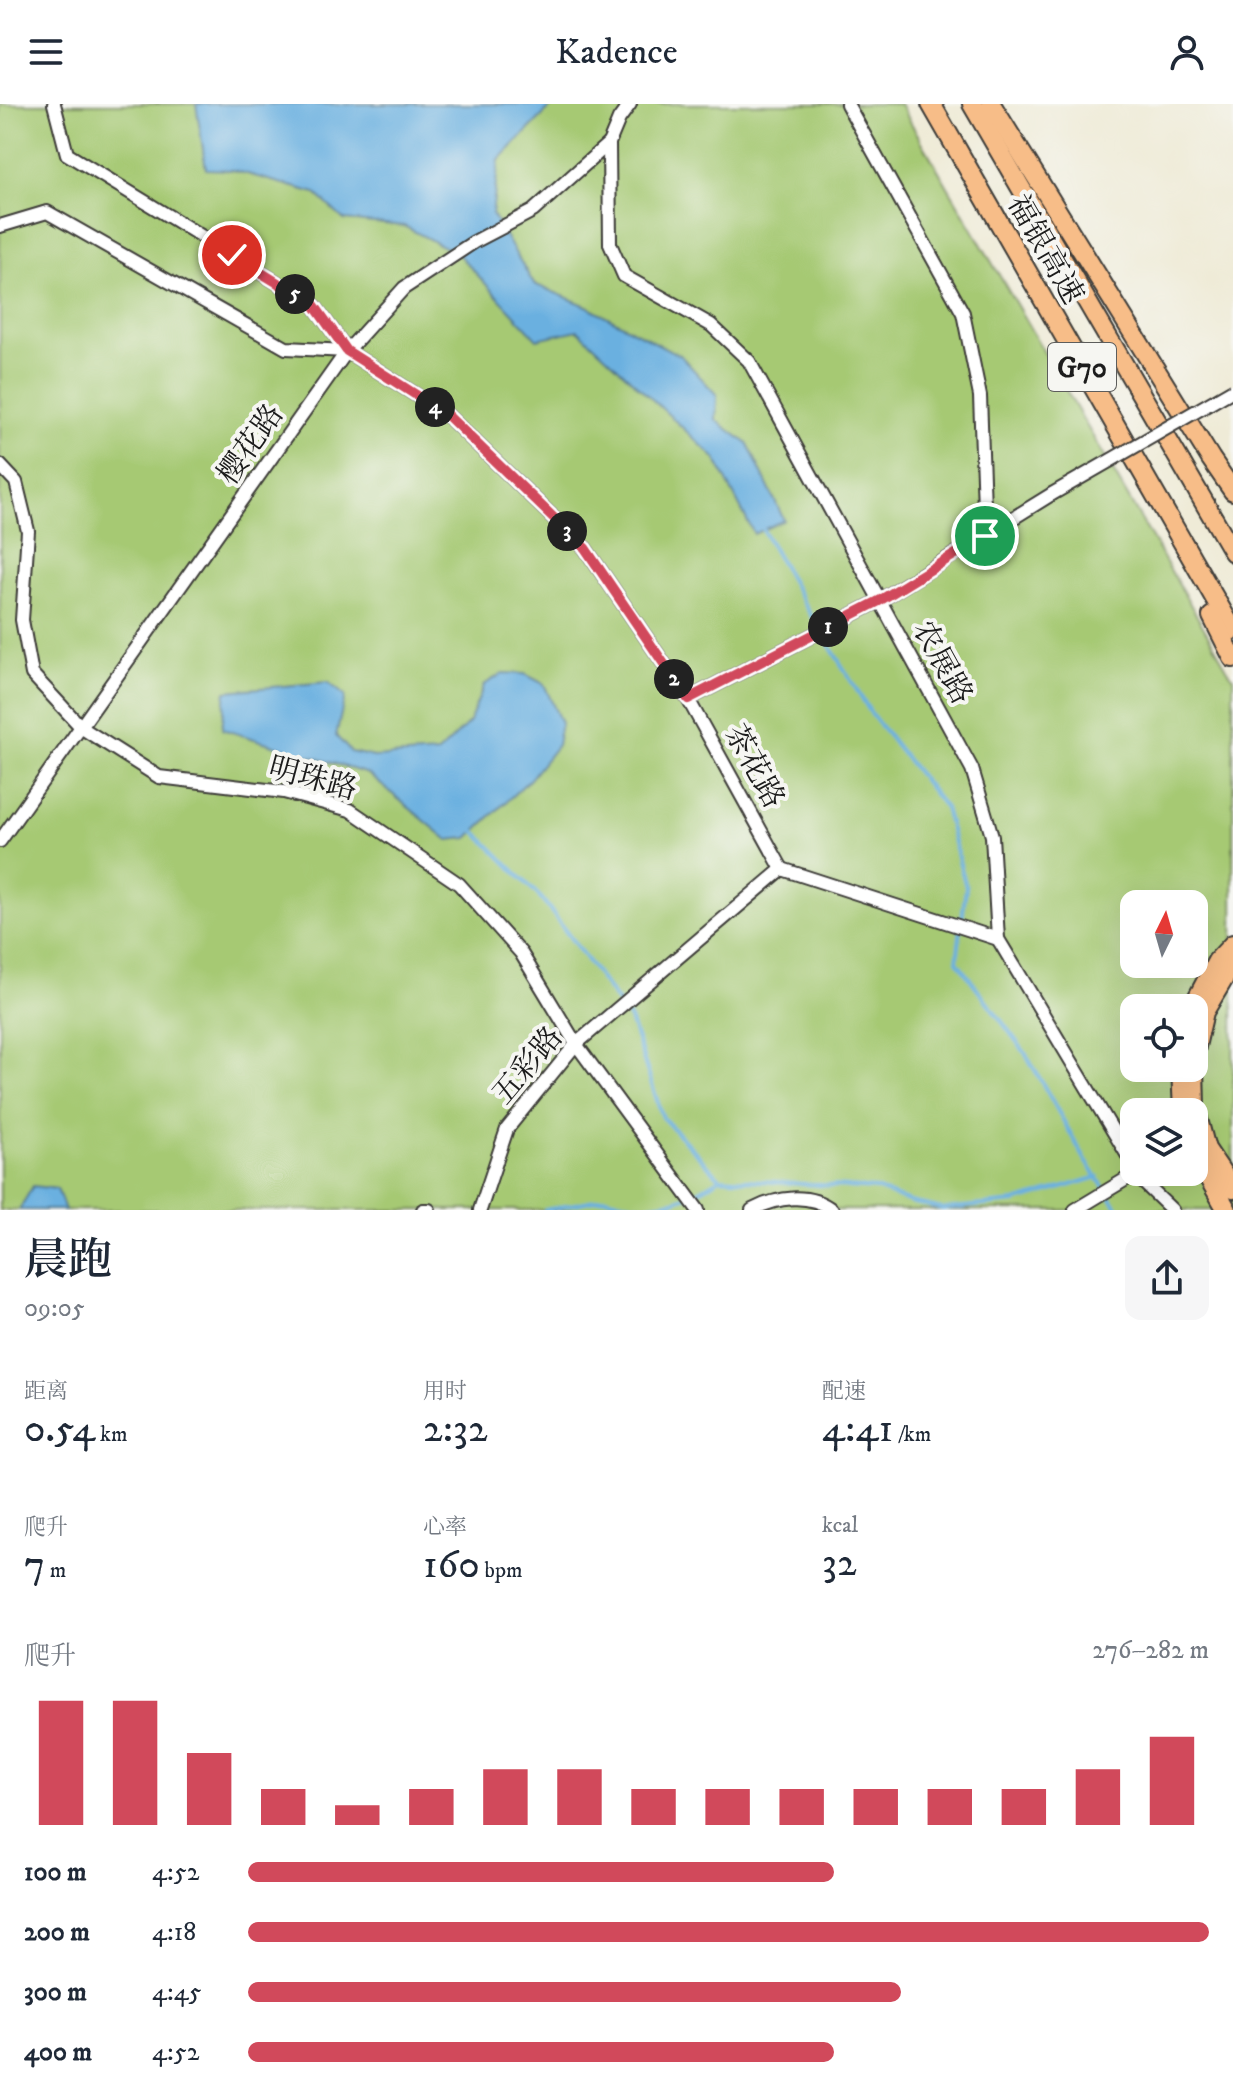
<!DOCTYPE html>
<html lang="zh">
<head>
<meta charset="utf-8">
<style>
	body { margin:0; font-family:"IM FELL DW Pica","Noto Serif SC",serif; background:#f6f6f7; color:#1f2937; height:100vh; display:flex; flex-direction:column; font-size:30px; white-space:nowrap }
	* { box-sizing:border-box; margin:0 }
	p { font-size:26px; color:#747a83 }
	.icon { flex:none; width:44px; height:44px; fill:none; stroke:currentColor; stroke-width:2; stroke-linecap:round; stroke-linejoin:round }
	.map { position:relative; height:1106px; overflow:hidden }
	.drawer { display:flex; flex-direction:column; background:#fff; flex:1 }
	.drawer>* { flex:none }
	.needle { width:52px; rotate:5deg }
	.fabs { position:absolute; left:1120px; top:786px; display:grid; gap:16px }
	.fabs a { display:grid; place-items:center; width:88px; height:88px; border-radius:16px; background:#fff; box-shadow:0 8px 32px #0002; font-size:40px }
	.pin { position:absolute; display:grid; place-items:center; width:68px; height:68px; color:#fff; margin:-34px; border:4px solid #fff; border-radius:50%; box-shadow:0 2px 8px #0007 }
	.km { position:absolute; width:40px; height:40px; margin:-20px; border-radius:50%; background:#222; color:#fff; font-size:22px; line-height:40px; text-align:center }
	.round { display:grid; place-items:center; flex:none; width:84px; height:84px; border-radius:16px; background:#f6f6f7 }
	.summary { display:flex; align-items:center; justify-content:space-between; height:136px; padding:0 24px }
	h1 { font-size:44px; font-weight:600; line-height:60px }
	.figures { display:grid; grid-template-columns:repeat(3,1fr); gap:12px; height:136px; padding:8px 24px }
	.figures div { display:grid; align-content:center }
	.figures b { font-size:40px; font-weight:600 }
	.figures small { font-size:22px; font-weight:400 }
	.figures p { font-size:22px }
	.chart { height:224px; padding:16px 24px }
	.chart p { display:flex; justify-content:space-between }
	.chart svg { width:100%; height:144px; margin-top:8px; stroke:#d1495b; stroke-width:6 }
	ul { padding:0 24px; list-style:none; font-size:26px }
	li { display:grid; grid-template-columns:128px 96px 1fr; align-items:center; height:60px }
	li i { height:20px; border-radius:10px; background:#d1495b }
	header { display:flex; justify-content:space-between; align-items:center; height:104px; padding:0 24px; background:#fff; font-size:36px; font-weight:600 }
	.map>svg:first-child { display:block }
	.green { fill:#a6c973; stroke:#617248; stroke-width:2; fill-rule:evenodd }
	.water { fill:#6ab0e0; stroke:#43667e; stroke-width:2 }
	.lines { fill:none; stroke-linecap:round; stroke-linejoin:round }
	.stream { stroke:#6ab0e0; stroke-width:4 }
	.minor-casing { stroke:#3c3b38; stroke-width:16 }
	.highway-casing { stroke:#3c3b38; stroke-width:22 }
	.minor { stroke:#fff; stroke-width:12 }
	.highway { stroke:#f7bd88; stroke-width:18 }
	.minor-bridge-casing { stroke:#3c3b38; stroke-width:16; stroke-linecap:butt }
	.minor-bridge { stroke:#fff; stroke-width:12 }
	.route-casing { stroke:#fff; stroke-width:16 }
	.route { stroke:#d1495b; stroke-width:10 }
	.labels { text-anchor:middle; stroke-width:8; stroke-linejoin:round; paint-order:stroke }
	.shield { fill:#f6f6f2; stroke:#5d5d5c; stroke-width:2 }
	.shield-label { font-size:28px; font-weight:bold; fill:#1c1c1c }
	.street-label { font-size:30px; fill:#1c1c1c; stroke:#f6f6f2 }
</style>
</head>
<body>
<header><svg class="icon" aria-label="menu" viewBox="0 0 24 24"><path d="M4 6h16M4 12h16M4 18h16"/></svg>Kadence<svg class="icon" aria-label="person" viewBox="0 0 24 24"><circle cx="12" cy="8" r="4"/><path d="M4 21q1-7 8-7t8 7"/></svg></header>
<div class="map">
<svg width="1233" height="1106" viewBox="0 0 1233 1106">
	<rect width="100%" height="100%" fill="#f6f6f2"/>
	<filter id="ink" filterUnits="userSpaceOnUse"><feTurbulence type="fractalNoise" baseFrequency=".0125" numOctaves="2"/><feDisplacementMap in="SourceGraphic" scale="16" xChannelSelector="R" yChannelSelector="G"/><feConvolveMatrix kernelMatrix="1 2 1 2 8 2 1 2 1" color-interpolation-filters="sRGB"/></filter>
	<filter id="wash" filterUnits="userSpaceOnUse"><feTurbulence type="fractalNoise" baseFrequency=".006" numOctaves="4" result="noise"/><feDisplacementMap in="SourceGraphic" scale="32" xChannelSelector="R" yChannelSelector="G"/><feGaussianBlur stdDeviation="1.8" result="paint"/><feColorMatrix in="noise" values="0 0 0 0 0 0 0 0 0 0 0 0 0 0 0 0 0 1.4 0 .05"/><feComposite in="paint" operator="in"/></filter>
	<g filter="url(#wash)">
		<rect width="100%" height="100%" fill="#efebd7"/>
		<path class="green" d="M0,0H900L1233,574V1106H0ZM1134,800H1194V860H1134ZM1134,904H1194V964H1134ZM1134,1008H1194V1068H1134Z"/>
		<g class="water">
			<polygon points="196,0 554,0 499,56 492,110 534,180 587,202 681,252 717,291 716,316 748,340 784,416 754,430 715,354 578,226 537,235 458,150 404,122 344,116 315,89 233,66 206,65"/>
			<polygon points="503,569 525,570 544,580 561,619 557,641 530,675 468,734 448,736 368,670 222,625 226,587 328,578 345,592 336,632 351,648 374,653 438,649 469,619 484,581"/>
			<polygon points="33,1082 57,1085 65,1106 19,1106"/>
		</g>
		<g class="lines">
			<g class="stream">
				<polyline points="760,421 803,498 872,611 945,704 966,783 957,857 1026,950 1086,1057 1119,1106"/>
				<polyline points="473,725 542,795 630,915 663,1014 720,1074"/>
				<polyline points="545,1106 605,1094 643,1102 674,1097 695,1089 720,1074 876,1085 910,1098 943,1105 1015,1098 1098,1073"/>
			</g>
		</g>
	</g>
	<g filter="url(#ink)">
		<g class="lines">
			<defs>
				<g id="minor">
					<polyline points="54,0 67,50 314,201 347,247 446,310 585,444 688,595 782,765"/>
					<polyline points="630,0 619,15 609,39 610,140 624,172 711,221 749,257 972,665 992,732 998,835 1134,1062"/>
					<polyline points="847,0 963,209 980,292 985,432"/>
					<polyline points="0,122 47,108 286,244 347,247"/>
					<polyline points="0,361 16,378 28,427 22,516 32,570 82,624 159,673 284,688 350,706 459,780 521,849 576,940 698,1106"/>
					<polyline points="688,595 879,497 1052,390"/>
					<polyline points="0,737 347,247 404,184 474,138 533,107 609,39"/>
					<polyline points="782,765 998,835"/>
					<polyline points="423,1106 429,1106"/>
					<polyline points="480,1106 507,1025 576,940 782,765"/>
					<path d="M752,1106C777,1093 809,1088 832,1106"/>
					<polyline points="1075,1106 1138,1068 1145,1080 1172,1106"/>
				</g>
				<g id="highway">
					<polyline points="931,0 1233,526"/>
					<polyline points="972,0 1233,448"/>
					<polyline points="991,0 1211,355 1233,387"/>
					<polyline points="1212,512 1233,554"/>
					<polyline points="1192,904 1217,857 1233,840"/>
					<polyline points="1194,951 1204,908 1233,859"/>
					<polyline points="1194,962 1195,1004 1206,1045 1233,1085"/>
					<polyline points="1181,964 1183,1008"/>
					<polyline points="1194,1048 1227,1106"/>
				</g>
			</defs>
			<use href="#minor" class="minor-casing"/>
			<use href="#highway" class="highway-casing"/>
			<use href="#minor" class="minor"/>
			<use href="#highway" class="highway"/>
			<defs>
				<polyline id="minor-bridge" points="1052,390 1233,286"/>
			</defs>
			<use href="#minor-bridge" class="minor-bridge-casing"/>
			<use href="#minor-bridge" class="minor-bridge"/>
		</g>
	</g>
	<g class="lines" filter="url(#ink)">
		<defs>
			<polyline id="route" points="232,151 314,201 347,247 446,310 585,444 688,595 879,497 985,432"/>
		</defs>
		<use href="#route" class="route-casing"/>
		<use href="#route" class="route"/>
	</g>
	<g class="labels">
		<rect class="shield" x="1048" y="239" width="68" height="48" rx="6"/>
		<g class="shield-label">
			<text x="1082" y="273">G70</text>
		</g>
		<g class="street-label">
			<text transform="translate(1046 145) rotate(60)" y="10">福银高速</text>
			<text transform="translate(250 340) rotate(-55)" y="10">樱花路</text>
			<text transform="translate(943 558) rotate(61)" y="10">农展路</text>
			<text transform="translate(755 662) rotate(61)" y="10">茶花路</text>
			<text transform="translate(313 674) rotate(15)" y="10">明珠路</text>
			<text transform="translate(527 961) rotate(-50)" y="10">五彩路</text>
		</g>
	</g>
</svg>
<div class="fabs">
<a><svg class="needle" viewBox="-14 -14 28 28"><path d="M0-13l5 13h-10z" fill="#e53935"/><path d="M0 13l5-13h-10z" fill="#747a83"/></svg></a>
<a><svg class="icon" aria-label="locate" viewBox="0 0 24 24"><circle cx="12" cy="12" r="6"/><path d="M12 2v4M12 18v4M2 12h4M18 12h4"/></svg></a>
<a><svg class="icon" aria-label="layers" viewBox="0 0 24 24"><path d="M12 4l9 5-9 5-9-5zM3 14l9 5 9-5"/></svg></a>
</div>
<div class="pin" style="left:985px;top:432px;background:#1e9e55"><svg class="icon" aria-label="arrive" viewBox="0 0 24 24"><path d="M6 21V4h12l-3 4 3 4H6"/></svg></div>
<div class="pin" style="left:232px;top:151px;background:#d93025"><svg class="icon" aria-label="check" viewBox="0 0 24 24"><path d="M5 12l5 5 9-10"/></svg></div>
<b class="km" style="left:828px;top:523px">1</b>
<b class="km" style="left:674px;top:575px">2</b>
<b class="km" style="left:567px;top:427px">3</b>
<b class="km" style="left:435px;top:303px">4</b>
<b class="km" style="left:295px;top:190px">5</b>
</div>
<section class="drawer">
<div class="summary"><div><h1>晨跑</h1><p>09:05</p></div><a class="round"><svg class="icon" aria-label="share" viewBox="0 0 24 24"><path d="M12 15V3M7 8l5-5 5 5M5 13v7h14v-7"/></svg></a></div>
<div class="figures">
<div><p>距离</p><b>0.54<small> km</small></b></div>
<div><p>用时</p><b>2:32</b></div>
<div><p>配速</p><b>4:41<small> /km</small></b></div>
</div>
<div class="figures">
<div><p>爬升</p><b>7<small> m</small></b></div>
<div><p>心率</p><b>160<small> bpm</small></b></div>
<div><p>kcal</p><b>32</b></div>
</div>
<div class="chart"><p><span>爬升</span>276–282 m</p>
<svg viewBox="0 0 160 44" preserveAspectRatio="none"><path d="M5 44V6M15 44V6M25 44V22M35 44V33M45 44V38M55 44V33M65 44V27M75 44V27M85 44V33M95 44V33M105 44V33M115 44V33M125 44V33M135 44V33M145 44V27M155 44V17"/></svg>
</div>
<ul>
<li><b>100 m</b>4:52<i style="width:61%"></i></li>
<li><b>200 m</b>4:18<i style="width:100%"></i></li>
<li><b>300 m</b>4:45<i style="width:68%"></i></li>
<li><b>400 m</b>4:52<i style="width:61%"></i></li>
</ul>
</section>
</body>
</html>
